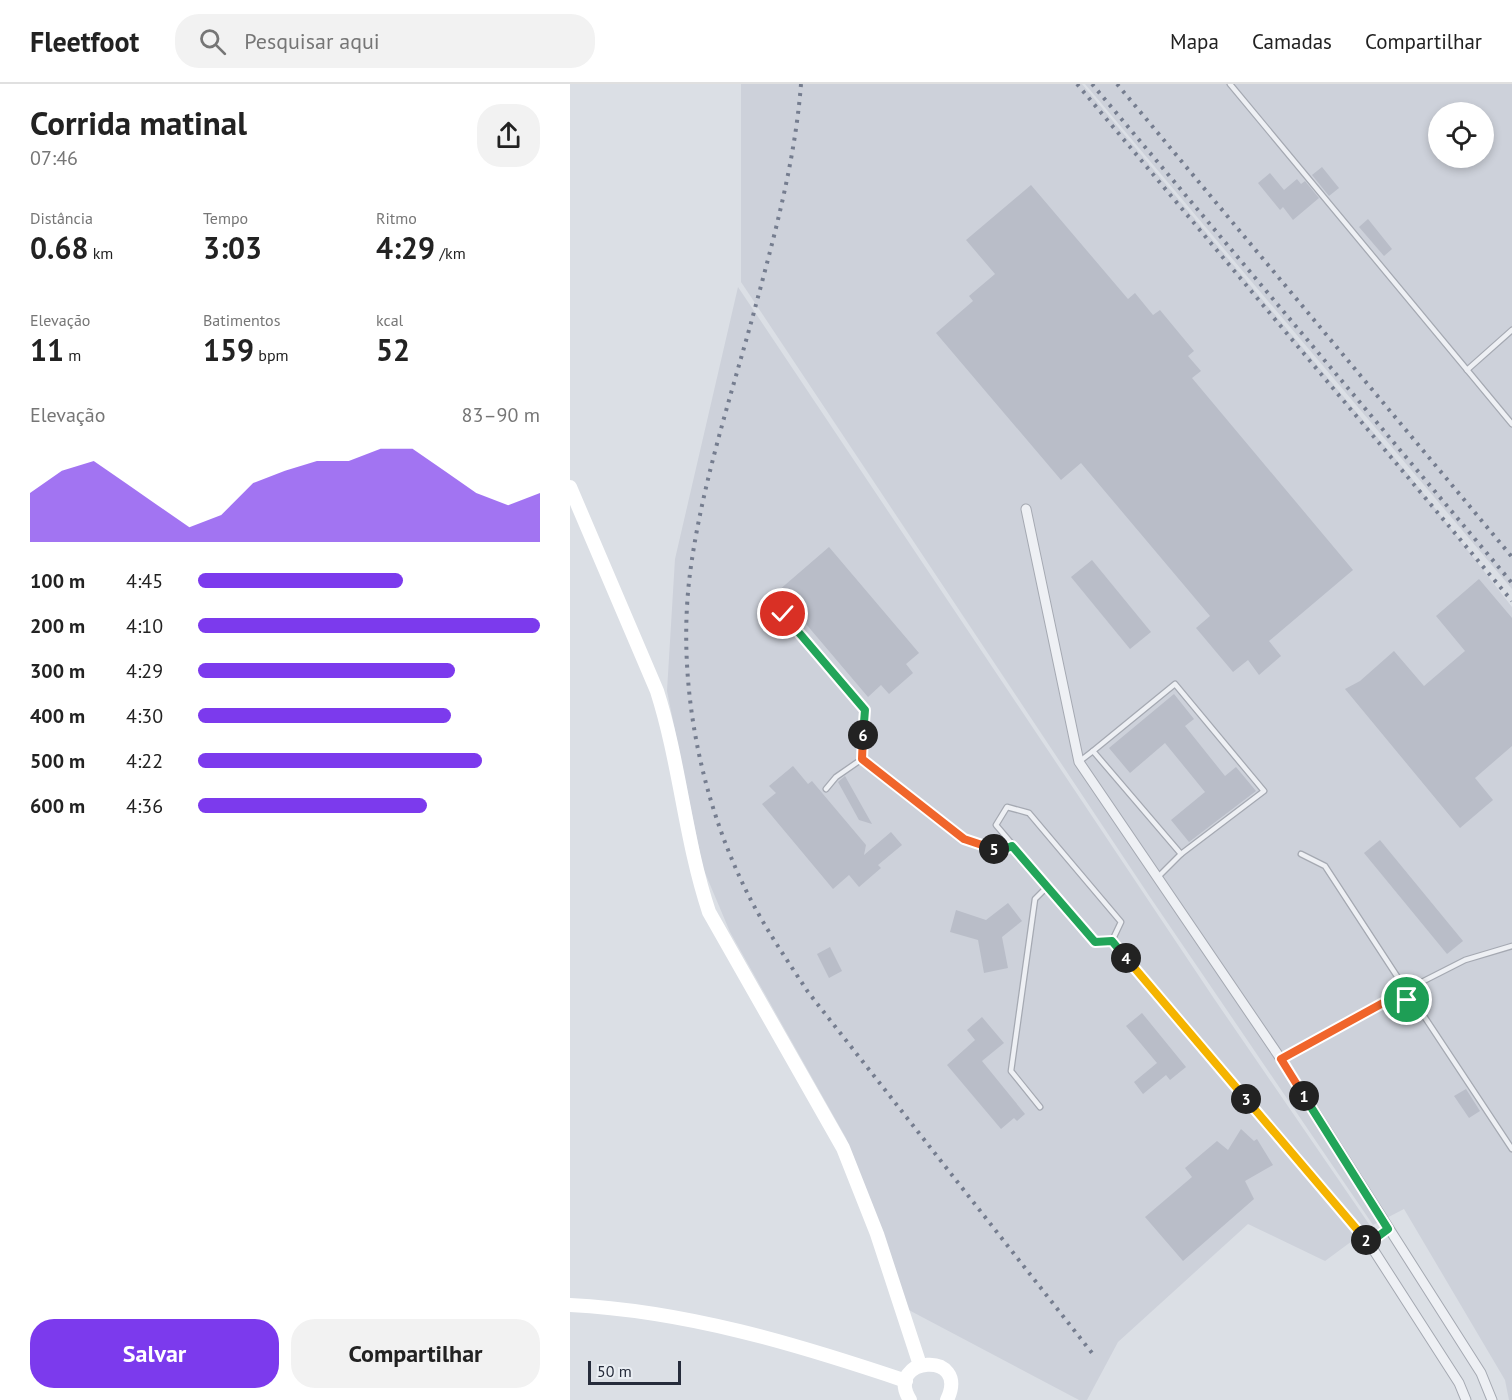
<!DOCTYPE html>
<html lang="pt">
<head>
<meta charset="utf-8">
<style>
	body { margin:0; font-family:"PT Sans",sans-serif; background:#f2f2f2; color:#222; height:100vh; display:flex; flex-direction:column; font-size:22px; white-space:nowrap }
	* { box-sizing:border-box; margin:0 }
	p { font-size:20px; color:#767676 }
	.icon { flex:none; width:33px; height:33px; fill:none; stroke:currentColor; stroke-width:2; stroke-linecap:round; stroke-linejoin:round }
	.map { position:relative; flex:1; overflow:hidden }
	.drawer { display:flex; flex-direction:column; background:#fff; width:570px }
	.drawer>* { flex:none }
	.buttons { position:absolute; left:858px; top:18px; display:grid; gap:12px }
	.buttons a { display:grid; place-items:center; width:66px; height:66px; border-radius:50%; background:#fff; box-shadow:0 3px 9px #0003; font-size:30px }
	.scale { position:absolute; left:18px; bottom:15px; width:93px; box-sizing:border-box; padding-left:6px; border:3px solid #262c3b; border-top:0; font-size:16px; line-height:21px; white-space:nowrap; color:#262c3b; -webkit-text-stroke:4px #eaeef3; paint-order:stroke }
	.pin { position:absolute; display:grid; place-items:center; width:51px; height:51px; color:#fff; margin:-26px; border:3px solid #fff; border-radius:50%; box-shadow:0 2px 6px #0007 }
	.km { position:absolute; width:30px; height:30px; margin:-15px; border-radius:50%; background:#222; color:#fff; font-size:16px; line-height:30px; text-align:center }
	.round { display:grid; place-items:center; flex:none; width:63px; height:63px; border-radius:24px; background:#f2f2f2 }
	.summary { display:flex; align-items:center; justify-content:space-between; height:102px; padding:0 30px }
	h1 { font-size:33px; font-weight:800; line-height:45px }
	.stats { display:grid; grid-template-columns:repeat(3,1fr); gap:9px; height:102px; padding:6px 30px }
	.stats div { display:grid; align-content:center }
	.stats b { font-size:30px; font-weight:800 }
	.stats small { font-size:16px; font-weight:400 }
	.stats p { font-size:16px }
	.chart { height:168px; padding:12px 30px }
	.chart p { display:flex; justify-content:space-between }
	.chart svg { width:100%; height:108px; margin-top:6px; fill:#7c3aed; opacity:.7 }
	.action { display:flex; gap:12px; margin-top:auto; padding:12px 30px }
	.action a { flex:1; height:69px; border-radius:24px; background:#7c3aed; color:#fff; font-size:24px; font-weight:800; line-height:69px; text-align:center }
	.action a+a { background:#f2f2f2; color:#222 }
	ul { padding:0 30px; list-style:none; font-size:20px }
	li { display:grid; grid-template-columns:96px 72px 1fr; align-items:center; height:45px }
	li i { height:15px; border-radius:8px; background:#7c3aed }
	header { display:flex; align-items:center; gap:36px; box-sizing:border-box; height:84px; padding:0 30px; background:#fff; border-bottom:2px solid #e0e0e0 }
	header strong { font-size:28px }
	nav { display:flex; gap:33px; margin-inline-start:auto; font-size:21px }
	.search { width:420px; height:54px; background:#f2f2f2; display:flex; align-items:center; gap:15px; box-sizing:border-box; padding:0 21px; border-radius:24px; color:#767676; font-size:22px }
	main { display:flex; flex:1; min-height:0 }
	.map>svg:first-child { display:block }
	.built { fill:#cdd1da; fill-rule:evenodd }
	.building { fill:#b9bdc8 }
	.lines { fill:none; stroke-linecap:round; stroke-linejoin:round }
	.lane-casing { stroke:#a5a9b2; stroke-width:7 }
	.street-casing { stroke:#a5a9b2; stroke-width:11 }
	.lane { stroke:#eef0f4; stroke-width:4.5 }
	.street { stroke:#eef0f4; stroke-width:9 }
	.secondary { stroke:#fff; stroke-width:14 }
	.rail { stroke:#757d8f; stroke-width:4; stroke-dasharray:3 6; stroke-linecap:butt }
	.split-1-casing { stroke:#fff; stroke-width:12 }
	.split-2-casing { stroke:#fff; stroke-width:12 }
	.split-3-casing { stroke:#fff; stroke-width:12 }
	.split-4-casing { stroke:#fff; stroke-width:12 }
	.split-5-casing { stroke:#fff; stroke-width:12 }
	.split-6-casing { stroke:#fff; stroke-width:12 }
	.split-7-casing { stroke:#fff; stroke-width:12 }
	.split-1 { stroke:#f0652b; stroke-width:8 }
	.split-2 { stroke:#22a559; stroke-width:8 }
	.split-3 { stroke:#f5b400; stroke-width:8 }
	.split-4 { stroke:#f5b400; stroke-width:8 }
	.split-5 { stroke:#22a559; stroke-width:8 }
	.split-6 { stroke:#f0652b; stroke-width:8 }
	.split-7 { stroke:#22a559; stroke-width:8 }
</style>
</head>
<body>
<header>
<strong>Fleetfoot</strong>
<div class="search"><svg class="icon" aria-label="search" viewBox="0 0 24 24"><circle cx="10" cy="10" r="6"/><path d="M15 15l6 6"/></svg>Pesquisar aqui</div>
<nav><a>Mapa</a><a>Camadas</a><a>Compartilhar</a></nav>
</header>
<main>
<section class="drawer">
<div class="summary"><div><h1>Corrida matinal</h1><p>07:46</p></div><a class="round"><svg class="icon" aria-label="share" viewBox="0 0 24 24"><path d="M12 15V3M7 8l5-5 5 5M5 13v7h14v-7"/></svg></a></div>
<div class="stats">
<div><p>Distância</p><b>0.68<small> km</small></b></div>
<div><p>Tempo</p><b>3:03</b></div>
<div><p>Ritmo</p><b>4:29<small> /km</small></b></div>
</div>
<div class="stats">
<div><p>Elevação</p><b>11<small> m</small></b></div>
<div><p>Batimentos</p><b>159<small> bpm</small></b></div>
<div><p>kcal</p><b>52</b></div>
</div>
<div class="chart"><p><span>Elevação</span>83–90 m</p>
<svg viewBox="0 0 160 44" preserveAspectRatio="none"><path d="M0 44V24L10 15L20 11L30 20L40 29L50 38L60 33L70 20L80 15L90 11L100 11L110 6L120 6L130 15L140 24L150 29L160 24V44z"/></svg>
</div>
<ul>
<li><b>100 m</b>4:45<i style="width:60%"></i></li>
<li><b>200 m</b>4:10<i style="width:100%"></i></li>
<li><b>300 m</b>4:29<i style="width:75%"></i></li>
<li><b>400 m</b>4:30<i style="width:74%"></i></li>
<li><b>500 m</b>4:22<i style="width:83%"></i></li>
<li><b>600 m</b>4:36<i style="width:67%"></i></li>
</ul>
<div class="action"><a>Salvar</a><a>Compartilhar</a></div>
</section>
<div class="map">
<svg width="942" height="1316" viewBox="0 0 942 1316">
	<rect width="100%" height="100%" fill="#dbdfe5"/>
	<g class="built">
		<polygon points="171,0 512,0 839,391 942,523 942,1316 939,1316 935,1296 834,1125 803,1141 580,813 171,198"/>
		<path d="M515,0H942V505L676,191ZM868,28H914V74H868Z"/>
		<polygon points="168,203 645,916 801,1143 755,1177 678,1140 548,1258 517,1316 509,1316 335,1224 276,1054 160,848 133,784 97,607 105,475"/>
	</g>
	<g class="building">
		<polygon points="752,83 769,104 759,112 742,91"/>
		<polygon points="700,89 714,106 727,95 731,100 735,97 749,114 723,136 713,123 710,126 688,99"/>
		<polygon points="461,101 558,215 565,209 583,231 590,226 624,267 618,272 631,287 622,294 783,486 699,557 711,572 689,591 678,576 663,588 626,544 640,532 511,379 491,396 366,249 403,217 399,212 425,190 396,156"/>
		<polygon points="798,135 822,165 814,172 789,143"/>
		<polygon points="259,463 349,569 336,580 343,589 319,610 311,601 298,613 208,507"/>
		<polygon points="522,476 581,548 560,565 501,493"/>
		<polygon points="909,495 942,534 942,662 905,694 923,716 890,744 775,605 790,597 824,567 854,602 895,567 866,532"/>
		<polygon points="604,610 624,635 615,642 655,692 666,683 686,707 619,758 601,736 635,708 595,659 560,689 539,664"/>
		<polygon points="223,682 238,700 242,697 296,761 294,771 321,748 332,761 308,781 311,784 289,803 279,791 263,805 192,720 206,709 199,702"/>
		<polygon points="275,692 302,740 289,736 268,698"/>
		<polygon points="810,756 893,857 877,870 794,769"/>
		<polygon points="438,819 452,837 432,853 438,884 414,889 408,856 380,848 386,826 416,836"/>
		<polygon points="260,863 272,887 259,894 247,870"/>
		<polygon points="572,929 616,983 600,996 596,991 573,1010 564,998 587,979 556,942"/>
		<polygon points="412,933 434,959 412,977 455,1030 447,1037 444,1034 431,1045 377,981 405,956 397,946"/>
		<polygon points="896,1005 910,1027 899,1034 884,1012"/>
		<polygon points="671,1045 684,1057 687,1055 703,1081 675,1097 684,1115 613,1177 575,1133 622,1093 615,1084 647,1057 658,1066"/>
	</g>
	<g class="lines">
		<defs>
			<g id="lane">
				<polyline points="660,0 942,340"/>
				<polyline points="897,286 942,246"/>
				<polyline points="213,530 295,626 292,675 395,755 430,767 442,762"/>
				<polyline points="523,667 605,600 694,707 611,770"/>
				<polyline points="510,677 523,667 611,770 589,792"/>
				<polyline points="256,705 266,693 292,675"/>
				<polygon points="437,723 459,729 551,838 542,857 525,858 426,741"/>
				<polyline points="731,770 755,782 836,906"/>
				<polyline points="837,916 836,906 895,876 942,862"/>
				<polyline points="711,975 822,914 844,917 942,1065"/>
				<polyline points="470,1023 441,987 465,815 477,803"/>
			</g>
			<g id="street">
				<polyline points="456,425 509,678 713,978 911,1289 922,1316"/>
				<polyline points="542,857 799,1159"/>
				<polyline points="818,1145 799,1159 889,1299 896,1316"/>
			</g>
		</defs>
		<use href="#lane" class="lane-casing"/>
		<use href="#street" class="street-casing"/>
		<use href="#lane" class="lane"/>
		<use href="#street" class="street"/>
		<g class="secondary">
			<path d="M0,403L87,607C110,679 115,756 139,828L273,1064L307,1150L350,1281"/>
			<path d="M0,1221C117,1227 226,1260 336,1297"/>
			<path d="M340,1316C313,1273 401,1265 377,1316"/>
		</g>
		<g class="rail">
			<path d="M231,0C225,78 204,153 184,228C161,312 133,397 121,482C106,587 127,703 172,798C190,837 215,873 238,908L522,1269"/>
			<polyline points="507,0 942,517"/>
			<polyline points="522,0 942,499"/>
			<polyline points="547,0 942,473"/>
		</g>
	</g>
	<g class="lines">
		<defs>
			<polyline id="split-1" points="734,1012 711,975 822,914 837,916"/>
			<polyline id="split-2" points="734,1012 818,1145 799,1159 796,1156"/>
			<polyline id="split-3" points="676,1015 796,1156"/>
			<polyline id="split-4" points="556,874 676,1015"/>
			<polyline id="split-5" points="424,765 430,767 442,762 525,858 542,857 556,874"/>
			<polyline id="split-6" points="293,651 292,675 394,755 424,765"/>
			<polyline id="split-7" points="213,530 295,626 293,651"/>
		</defs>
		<use href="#split-1" class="split-1-casing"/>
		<use href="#split-2" class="split-2-casing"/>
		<use href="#split-3" class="split-3-casing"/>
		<use href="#split-4" class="split-4-casing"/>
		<use href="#split-5" class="split-5-casing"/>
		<use href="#split-6" class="split-6-casing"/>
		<use href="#split-7" class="split-7-casing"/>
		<use href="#split-1" class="split-1"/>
		<use href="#split-2" class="split-2"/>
		<use href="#split-3" class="split-3"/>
		<use href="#split-4" class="split-4"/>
		<use href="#split-5" class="split-5"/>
		<use href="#split-6" class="split-6"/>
		<use href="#split-7" class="split-7"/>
	</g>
</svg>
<div class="buttons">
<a><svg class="icon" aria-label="locate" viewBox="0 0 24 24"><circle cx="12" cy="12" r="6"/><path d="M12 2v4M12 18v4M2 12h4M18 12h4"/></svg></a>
</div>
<div class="scale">50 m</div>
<div class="pin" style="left:837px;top:916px;background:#1e9e55"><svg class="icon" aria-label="arrive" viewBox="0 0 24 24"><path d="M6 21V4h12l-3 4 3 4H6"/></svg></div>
<div class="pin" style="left:213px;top:530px;background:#d93025"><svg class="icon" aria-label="check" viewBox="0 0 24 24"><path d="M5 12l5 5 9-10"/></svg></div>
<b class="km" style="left:734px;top:1012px">1</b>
<b class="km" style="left:796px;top:1156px">2</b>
<b class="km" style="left:676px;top:1015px">3</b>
<b class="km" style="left:556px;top:874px">4</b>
<b class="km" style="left:424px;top:765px">5</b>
<b class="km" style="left:293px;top:651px">6</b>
</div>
</main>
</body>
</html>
